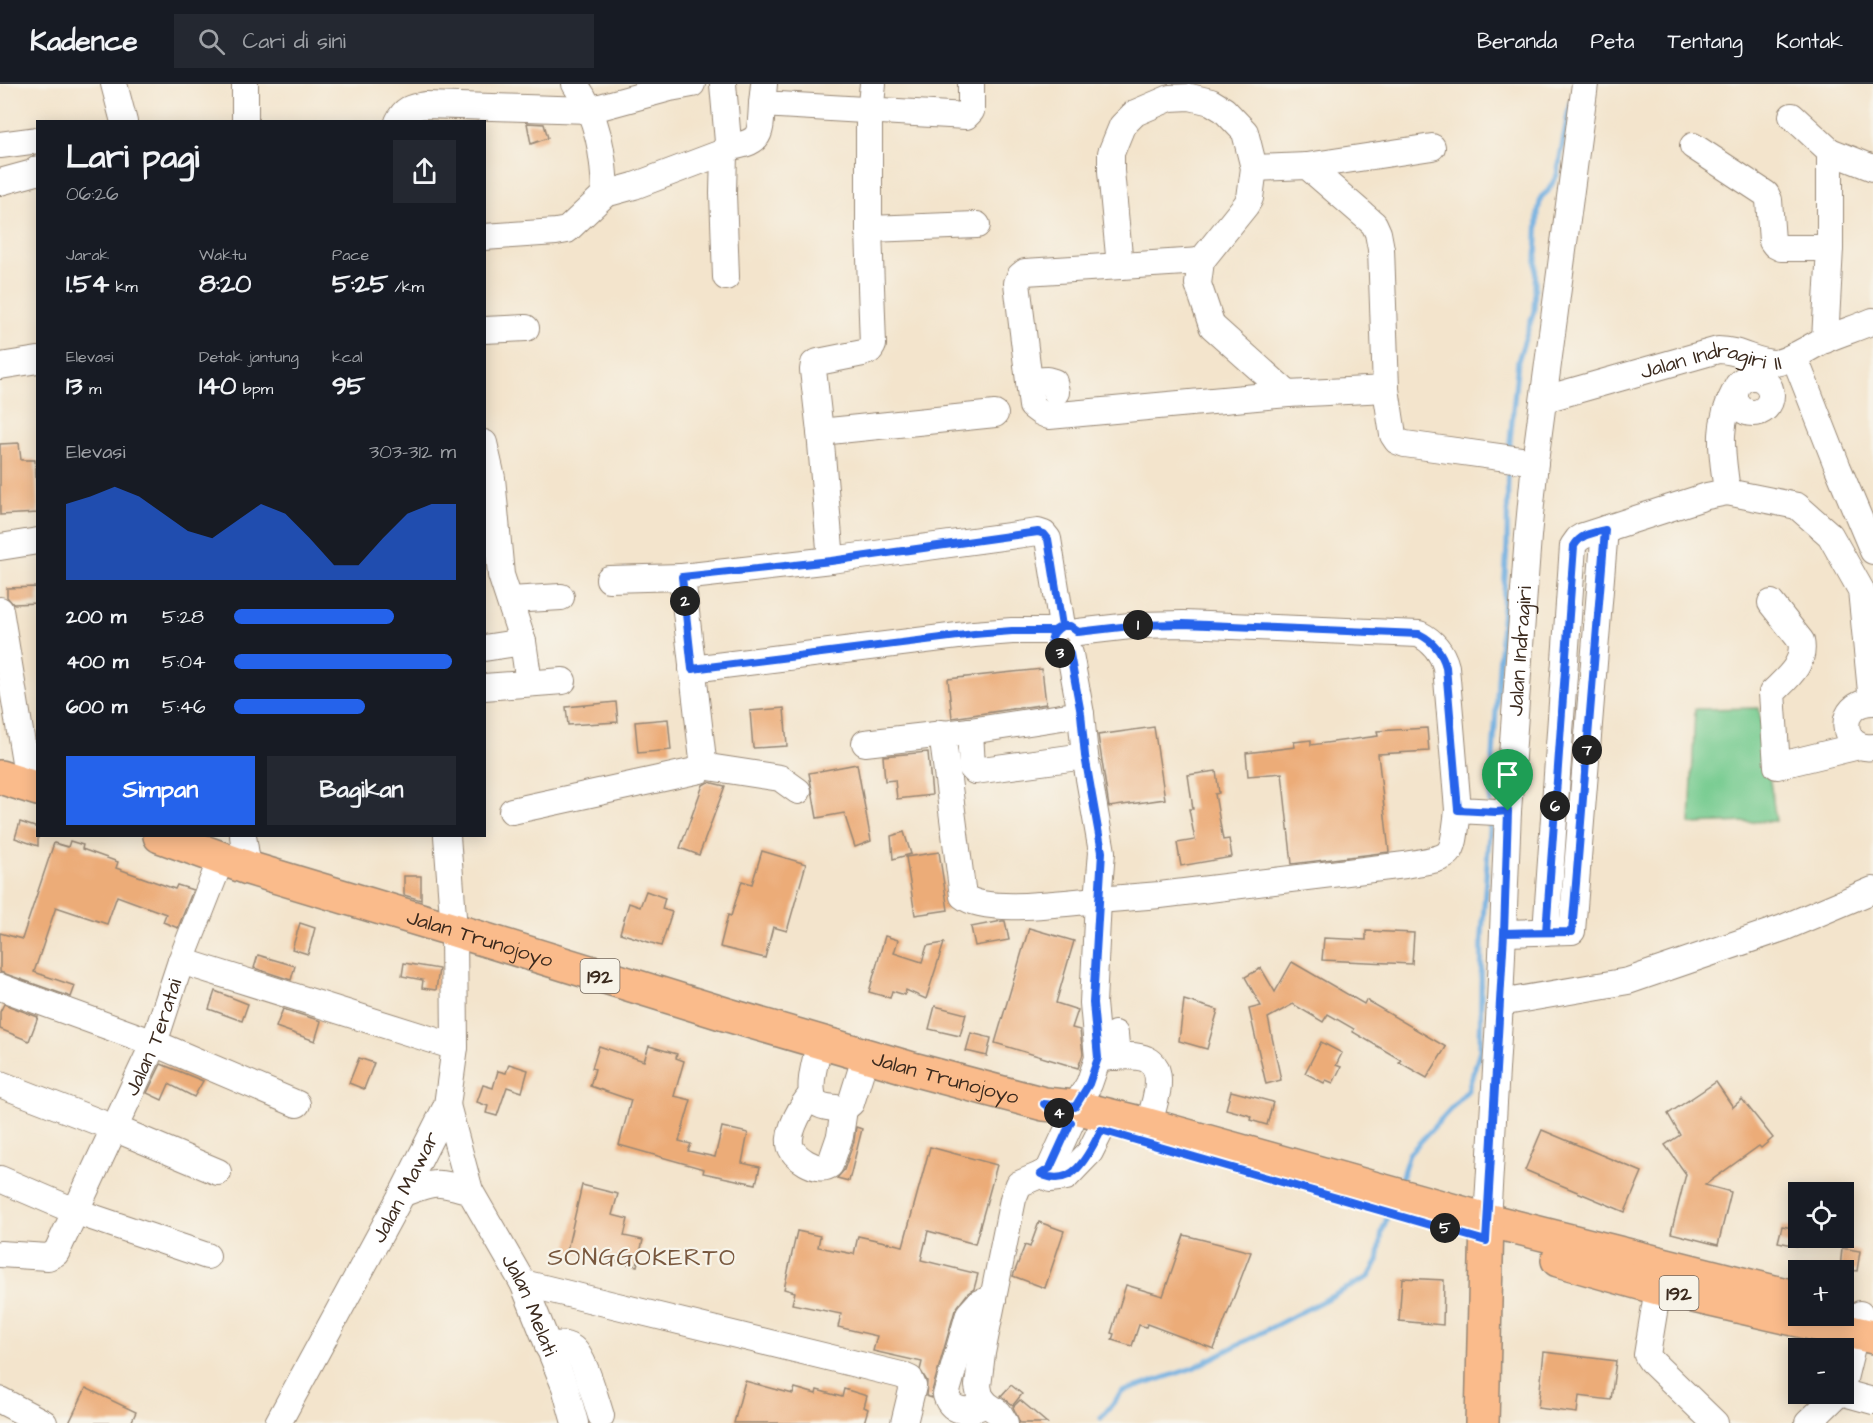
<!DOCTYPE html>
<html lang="id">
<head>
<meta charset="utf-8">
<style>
	body { margin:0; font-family:"Architects Daughter",sans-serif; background:#242831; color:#f1f3f6; height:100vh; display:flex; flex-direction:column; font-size:22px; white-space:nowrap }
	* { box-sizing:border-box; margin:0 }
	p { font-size:20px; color:#9ea1a6 }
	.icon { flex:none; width:33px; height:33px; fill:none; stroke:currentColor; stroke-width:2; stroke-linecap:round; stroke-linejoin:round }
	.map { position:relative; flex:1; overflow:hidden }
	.sheet { position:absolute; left:36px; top:36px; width:450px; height:717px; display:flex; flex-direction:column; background:#171b24; border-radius:0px; box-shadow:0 3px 15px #0003 }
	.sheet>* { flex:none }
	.controls { position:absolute; left:1788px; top:1098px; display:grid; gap:12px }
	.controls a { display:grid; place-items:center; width:66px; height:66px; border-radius:0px; background:#171b24; box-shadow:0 3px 15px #0003; font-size:30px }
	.pin { position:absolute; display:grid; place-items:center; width:51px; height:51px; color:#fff; margin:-62px -26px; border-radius:50% 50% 50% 0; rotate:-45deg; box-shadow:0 0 6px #0007 }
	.pin .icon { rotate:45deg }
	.km { position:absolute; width:30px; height:30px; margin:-15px; border-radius:50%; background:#222; color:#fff; font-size:16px; line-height:30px; text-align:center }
	.round { display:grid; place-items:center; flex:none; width:63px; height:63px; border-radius:0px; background:#242831 }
	.overview { display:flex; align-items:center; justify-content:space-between; height:102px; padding:0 30px }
	h1 { font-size:33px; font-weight:700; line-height:45px }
	.figures { display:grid; grid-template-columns:repeat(3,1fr); gap:9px; height:102px; padding:6px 30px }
	.figures div { display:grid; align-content:center }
	.figures b { font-size:26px; font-weight:700 }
	.figures small { font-size:16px; font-weight:400 }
	.figures p { font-size:16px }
	.chart { height:168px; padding:12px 30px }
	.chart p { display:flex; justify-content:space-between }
	.chart svg { width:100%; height:108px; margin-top:6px; fill:#2563eb; opacity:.7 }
	.action { display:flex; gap:12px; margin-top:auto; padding:12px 30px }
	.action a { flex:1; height:69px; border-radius:0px; background:#2563eb; color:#fff; font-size:24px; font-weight:700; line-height:69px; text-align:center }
	.action a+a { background:#242831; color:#f1f3f6 }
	ul { padding:0 30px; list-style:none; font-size:20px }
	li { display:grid; grid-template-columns:96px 72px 1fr; align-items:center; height:45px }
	li i { height:15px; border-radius:8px; background:#2563eb }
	header { display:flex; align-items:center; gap:36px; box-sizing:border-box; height:84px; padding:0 30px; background:#171b24; border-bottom:2px solid #363941 }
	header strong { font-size:28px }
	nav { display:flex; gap:33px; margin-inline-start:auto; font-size:21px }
	.search { width:420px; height:54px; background:#242831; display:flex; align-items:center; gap:15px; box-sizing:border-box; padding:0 21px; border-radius:0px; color:#9ea1a6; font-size:22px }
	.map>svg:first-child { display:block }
	.green { fill:#75cb8f; stroke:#587a56; stroke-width:1.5 }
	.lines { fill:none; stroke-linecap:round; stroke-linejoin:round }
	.stream { stroke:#6dade0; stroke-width:5 }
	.building { fill:#ecac78 }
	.minor-casing { stroke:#978775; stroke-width:28 }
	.major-casing { stroke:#978775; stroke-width:36 }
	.minor { stroke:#fff; stroke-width:26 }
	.major { stroke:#fabb8b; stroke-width:33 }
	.route-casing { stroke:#fff; stroke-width:12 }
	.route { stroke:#2563eb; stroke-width:8 }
	.labels { text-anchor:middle; stroke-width:4.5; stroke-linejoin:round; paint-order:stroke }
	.shield { fill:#f7f3e8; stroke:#73665b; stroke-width:1.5 }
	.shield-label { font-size:20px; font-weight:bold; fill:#3b2a1e }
	.street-label { font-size:21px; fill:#3b2a1e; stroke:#f7f3e8 }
	.quarter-label { font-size:24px; letter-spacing:1.5px; fill:#79583e; stroke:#f7f3e8 }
</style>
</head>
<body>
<header>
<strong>Kadence</strong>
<div class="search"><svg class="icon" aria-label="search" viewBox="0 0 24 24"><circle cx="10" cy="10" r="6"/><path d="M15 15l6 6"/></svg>Cari di sini</div>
<nav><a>Beranda</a><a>Peta</a><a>Tentang</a><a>Kontak</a></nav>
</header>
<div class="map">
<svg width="1873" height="1339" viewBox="0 0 1873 1339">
	<rect width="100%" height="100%" fill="#f7f3e8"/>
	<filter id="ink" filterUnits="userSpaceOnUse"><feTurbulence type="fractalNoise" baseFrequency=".0167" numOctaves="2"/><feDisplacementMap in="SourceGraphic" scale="12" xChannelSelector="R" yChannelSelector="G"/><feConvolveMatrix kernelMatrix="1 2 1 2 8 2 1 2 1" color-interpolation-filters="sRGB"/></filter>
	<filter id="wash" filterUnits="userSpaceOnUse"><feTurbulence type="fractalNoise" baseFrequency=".008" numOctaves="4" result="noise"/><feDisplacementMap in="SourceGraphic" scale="24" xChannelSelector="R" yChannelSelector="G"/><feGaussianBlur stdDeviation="1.35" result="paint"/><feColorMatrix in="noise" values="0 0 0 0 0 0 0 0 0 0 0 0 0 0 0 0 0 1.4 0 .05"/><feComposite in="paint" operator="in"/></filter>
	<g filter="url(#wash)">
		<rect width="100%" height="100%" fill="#f3e4cc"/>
		<polygon class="green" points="1759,624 1776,737 1690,740 1695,625"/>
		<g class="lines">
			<g class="stream">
				<polyline points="1509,366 1518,277 1534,227 1538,128 1541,113 1548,107 1557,91 1570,19"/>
				<polyline points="1490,719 1507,462 1508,381"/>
				<polyline points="1399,1101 1409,1070 1468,1006 1480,966 1482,851 1490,735"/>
				<polyline points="1101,1334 1122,1308 1193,1284 1369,1193 1378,1177 1382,1147 1392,1121"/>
			</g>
		</g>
		<g id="blocks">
			<g class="building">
				<polygon points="527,39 544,40 548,54 531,60"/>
				<polygon points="19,359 21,376 35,376 38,429 0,431 0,360"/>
				<polygon points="38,503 38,519 13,520 7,513 7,504"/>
				<polygon points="1042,585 1046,620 952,634 948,595"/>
				<polygon points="616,618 618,638 568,641 566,623"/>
				<polygon points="784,624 787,662 753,664 750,627"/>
				<polygon points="668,635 671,666 638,669 635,638"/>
				<polygon points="1154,643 1165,715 1109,723 1098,651"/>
				<polygon points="1427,644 1429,667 1378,670 1389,768 1292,780 1282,689 1248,692 1246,669 1295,663 1294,658 1311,656 1311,661 1378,652 1377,647"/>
				<polygon points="928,668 932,711 897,715 895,696 885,697 883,672"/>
				<polygon points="857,680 871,757 855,763 844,729 817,734 809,689"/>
				<polygon points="1216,687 1219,709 1215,710 1223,756 1229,755 1232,773 1181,782 1177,759 1195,756 1189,725 1193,725 1188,691"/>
				<polygon points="708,698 725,702 699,771 680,764 703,701"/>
				<polygon points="20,738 38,744 38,762 15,754"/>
				<polygon points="904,748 911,770 893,775 891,752"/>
				<polygon points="70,757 83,761 82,765 118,778 116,784 175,805 177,801 193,806 178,844 163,838 166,830 117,812 107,840 56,823 34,888 75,902 71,913 0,888 0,849 22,855 54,759 68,763"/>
				<polygon points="762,767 806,780 787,847 773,843 765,874 720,863 728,831 731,832 742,797 752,800"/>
				<polygon points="939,768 948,826 915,831 906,773"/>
				<polygon points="404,792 421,792 421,816 404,811"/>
				<polygon points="646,807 665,814 662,825 672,828 661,862 620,849 629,819 640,823"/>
				<polygon points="1002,837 1005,837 1009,856 975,862 971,843"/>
				<polygon points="300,839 315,844 308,870 292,865"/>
				<polygon points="1029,844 1074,857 1056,919 1078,926 1072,944 1080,946 1083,970 1078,984 995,959"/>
				<polygon points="1366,847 1414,849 1412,880 1322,876 1324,854 1366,856"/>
				<polygon points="885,852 898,856 894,869 922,878 927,862 944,859 926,915 906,906 905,911 892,907 890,914 869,908"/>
				<polygon points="258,871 295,882 291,896 254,884"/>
				<polygon points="1292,878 1364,920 1366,916 1446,963 1427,994 1399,978 1401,976 1353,948 1354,945 1328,930 1323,938 1293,920 1268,934 1281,996 1266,1000 1249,925 1261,922 1245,893 1261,884 1275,908"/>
				<polygon points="404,879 439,885 436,906 422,904 423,896 402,892"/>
				<polygon points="215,907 248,920 242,937 209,925"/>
				<polygon points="1184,916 1218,926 1207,965 1179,957"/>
				<polygon points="4,920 38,933 29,957 0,945 0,928"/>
				<polygon points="935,922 966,930 960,952 929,945"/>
				<polygon points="283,925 321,937 315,957 276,943"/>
				<polygon points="971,949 991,954 987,972 966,967"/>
				<polygon points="1321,958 1342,969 1336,981 1341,983 1333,999 1326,996 1324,999 1305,989"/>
				<polygon points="599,962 644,977 649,962 677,970 676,974 684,977 674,1012 691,1016 679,1057 691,1060 688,1067 715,1073 722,1043 748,1049 742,1079 760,1083 756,1100 703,1089 704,1085 619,1061 631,1016 590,1002 595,985 592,984"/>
				<polygon points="359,974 374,979 364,1005 349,999"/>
				<polygon points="161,980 203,997 194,1013 169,1000 162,1016 147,1009"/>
				<polygon points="509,980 528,986 522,1008 507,1003 497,1032 486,1029 488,1022 477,1018 483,1001 493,1004 498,987 506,989"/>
				<polygon points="1716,998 1733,1023 1742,1015 1773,1054 1761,1064 1759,1062 1705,1101 1731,1108 1718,1161 1671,1149 1686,1090 1665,1061 1680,1051 1668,1030"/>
				<polygon points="1231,1007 1273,1018 1267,1041 1250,1036 1251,1033 1248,1031 1226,1025"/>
				<polygon points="856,1043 862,1045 849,1097 837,1094 844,1086 854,1057"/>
				<polygon points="1542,1046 1642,1088 1625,1128 1525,1086"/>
				<polygon points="930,1063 997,1081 975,1160 928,1147 921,1176 978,1190 974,1205 968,1209 955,1226 932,1307 932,1314 926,1312 927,1297 920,1286 922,1278 873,1267 877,1252 838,1243 841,1230 792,1220 795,1208 784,1205 797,1147 820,1152 818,1163 854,1170 858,1152 903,1162"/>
				<polygon points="582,1101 618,1110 612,1131 628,1135 624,1152 643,1156 637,1182 567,1166"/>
				<polygon points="1039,1138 1064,1147 1045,1204 1013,1192 1025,1161 1030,1163"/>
				<polygon points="1782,1142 1798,1145 1798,1162 1778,1158"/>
				<polygon points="1184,1151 1251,1168 1214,1265 1147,1240 1146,1243 1139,1241 1132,1262 1112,1256 1114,1250 1111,1249 1126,1201 1163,1212"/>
				<polygon points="1842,1164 1860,1167 1857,1187 1840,1185"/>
				<polygon points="1402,1194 1444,1196 1443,1241 1399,1237"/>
				<polygon points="1544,1268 1616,1277 1611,1316 1579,1312 1577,1329 1538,1324"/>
				<polygon points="745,1297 793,1310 795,1304 816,1310 817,1306 842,1313 844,1305 867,1312 864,1323 868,1325 864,1339 734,1339"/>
				<polygon points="1011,1301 1022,1310 1013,1321 1001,1312"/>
				<polygon points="86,1304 136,1328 131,1339 69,1339"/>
				<polygon points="1020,1316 1047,1339 1020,1339 1013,1323"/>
			</g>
		</g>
	</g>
	<g filter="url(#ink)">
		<use href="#blocks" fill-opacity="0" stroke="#978775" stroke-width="1.5"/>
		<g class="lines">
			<defs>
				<g id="minor">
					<polyline points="114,0 124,38"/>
					<polyline points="245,0 245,38"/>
					<path d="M575,0C598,33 604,71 605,110"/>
					<polyline points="764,0 762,20 966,32 971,27 971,0"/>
					<polyline points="873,0 869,40 869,145 873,261 870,266 863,269 818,278 814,280 813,286 820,348 831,476 1038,448 1044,450 1048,455 1062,542"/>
					<polyline points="1792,32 1830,67 1873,84"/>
					<path d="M398,38C404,25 411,23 425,21L589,26L670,4L692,0"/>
					<polyline points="0,61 38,56"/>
					<polyline points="1693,62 1766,110 1769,116 1772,157 1775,161 1781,164 1830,164 1830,67"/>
					<path d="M727,64C762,57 760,54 762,20"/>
					<polyline points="724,68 723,109 726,193"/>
					<polyline points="1307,82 1432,63"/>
					<polyline points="1254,84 1307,82 1374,140 1378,149 1381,165 1386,305 1393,351 1397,357 1405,360 1535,378"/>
					<polyline points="0,98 33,89 38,85"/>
					<polyline points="869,145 977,141"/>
					<polyline points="484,153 556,148 567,146 605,110 634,102 724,68 728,58 723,0"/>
					<polyline points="1201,177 1025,188 1020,192 1017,199 1032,322 1040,328 1049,332 1288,310 1386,305"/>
					<polyline points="1120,182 1111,87 1111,69 1122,42 1135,29 1170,14 1190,13 1211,18 1224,26 1245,48 1254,84 1250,114 1246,121 1201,177 1198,200 1212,242 1288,310"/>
					<polyline points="484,246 526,244"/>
					<polyline points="1825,256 1830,164"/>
					<polyline points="1794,272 1838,384 1873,467"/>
					<polyline points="0,282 38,276"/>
					<circle cx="1753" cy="311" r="18"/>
					<polyline points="1029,297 1047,296 1054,298 1056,308"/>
					<path id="s1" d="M1545,315L1718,266C1740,266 1754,278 1773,279C1787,279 1811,262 1824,256C1840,249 1857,244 1873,237"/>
					<polyline points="820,348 995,330"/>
					<polyline points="484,359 492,394 501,491 523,558 529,599"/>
					<polyline points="1727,408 1797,422 1830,451 1861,506 1872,618"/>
					<polyline points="0,463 38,457"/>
					<polyline points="609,495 682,493"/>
					<polyline points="510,516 561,513"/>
					<path d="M1771,519L1801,557C1806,580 1787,594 1772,609L1777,682L1859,662"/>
					<polyline points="0,526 29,702"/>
					<path d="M1078,548L1139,541L1183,540L1419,550C1433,557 1442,568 1446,583L1458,726L1496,728L1508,727"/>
					<polyline points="484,564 523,558"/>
					<path d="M1070,570L1081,630L1085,672L1102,768L1098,816L1160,811L1405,781C1455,772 1452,777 1458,726"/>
					<polyline points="692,585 974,550 1012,547 1054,547"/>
					<polyline points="484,603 563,597"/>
					<path d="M1873,618C1835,618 1840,668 1873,663"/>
					<polyline points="970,647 972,684 975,687 1085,672"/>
					<path d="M942,649L963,812C986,831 1067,818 1098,816L1093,919L1098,974L1089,1000L1075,1023"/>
					<polyline points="865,659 970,647 1081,630"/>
					<polyline points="702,682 780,694 798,707"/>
					<polyline points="512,727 700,686 703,676 682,493 831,476"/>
					<polyline points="243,752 248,784"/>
					<path d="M1546,848L1573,462L1578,455L1583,452L1707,412L1727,408C1723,372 1715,343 1734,309"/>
					<polyline points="1504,849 1572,847 1605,445"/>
					<polyline points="181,877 455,963"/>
					<polyline points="0,903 154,959 297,1020"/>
					<polyline points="1500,919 1628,897 1783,844 1873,806"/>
					<polyline points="1115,950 1117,973"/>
					<path d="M820,958C817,971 805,1008 816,1018C822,1024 836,1024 844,1025L851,1019L866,971"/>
					<path d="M1098,974C1112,974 1133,969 1146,975C1169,985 1153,1024 1148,1041"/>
					<polyline points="0,1000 114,1044 218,1088"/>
					<path d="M812,1010C802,1021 788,1046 790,1060C791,1073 819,1090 830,1081L840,1052L844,1025"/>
					<path id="s2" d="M447,1021L470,1107L523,1199L565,1303L575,1339"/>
					<polyline points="1042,1090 1050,1095 1066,1093 1090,1068 1101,1046"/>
					<polyline points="0,1095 77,1128 207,1172"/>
					<path d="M402,1110C434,1097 437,1097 470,1107"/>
					<path id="s3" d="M1487,1136L1500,919L1508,727L1528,452L1535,378L1585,0"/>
					<path id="s4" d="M0,1170L48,1173L56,1169L154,959L181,877L221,775"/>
					<polyline points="523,1199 901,1291 910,1295 913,1302 904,1339"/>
					<polyline points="1658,1204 1647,1271 1651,1277 1715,1339"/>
					<path d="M548,1263C557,1260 564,1259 572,1264C584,1271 596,1317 601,1332"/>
					<polyline points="1844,1295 1860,1230"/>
					<polyline points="1844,1309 1873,1317"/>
					<polyline points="0,1316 44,1339"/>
					<path d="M986,1320C971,1328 952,1331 946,1311L969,1230L979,1219L993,1215"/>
					<path id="s5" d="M278,1339L402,1110L447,1021L455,963L454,846L447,752"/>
					<polyline points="1005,1339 999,1329 986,1320 980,1312 978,1302 982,1269 1013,1115 1019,1100 1047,1088 1050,1084 1071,1038"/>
					<polyline points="1808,1339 1838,1310"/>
				</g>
				<g id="major">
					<polyline points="0,693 38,705"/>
					<path id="s6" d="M160,752L248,784L454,846L728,931L916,986L1044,1020L1075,1023L1148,1041L1487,1136L1798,1214"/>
					<polyline points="1558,1176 1658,1204 1873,1253"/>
					<polyline points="1482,1339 1487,1136"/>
				</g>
			</defs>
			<use href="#minor" class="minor-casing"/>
			<use href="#major" class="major-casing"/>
			<use href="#minor" class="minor"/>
			<use href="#major" class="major"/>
		</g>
	</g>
	<g class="lines" filter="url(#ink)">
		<defs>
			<path id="route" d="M1508,727L1496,728L1458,726L1446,583C1442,568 1433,557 1419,550L1183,540L1139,541L1078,548L1070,542H1062L1054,547H1012L974,550L692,585L682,493L831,477L1038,448L1044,450L1048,455L1062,542C1045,553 1049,569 1070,570L1081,630L1085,672L1102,768L1093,919L1098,974L1089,1000L1075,1023L1044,1020L1071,1038L1050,1084L1041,1090C1073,1106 1089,1070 1101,1046L1486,1157L1504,849L1546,848L1574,462C1581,450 1592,449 1605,446L1572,848L1504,849L1508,727"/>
		</defs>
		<use href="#route" class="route-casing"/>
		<use href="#route" class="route"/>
	</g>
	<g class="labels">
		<g class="shield">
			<rect x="580.5" y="875" width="39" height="34" rx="4.5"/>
			<rect x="1659.5" y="1192" width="39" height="34" rx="4.5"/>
		</g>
		<g class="shield-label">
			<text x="600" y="899">192</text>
			<text x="1679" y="1216">192</text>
		</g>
		<g class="street-label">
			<text dy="7" stroke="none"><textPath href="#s1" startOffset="172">Jalan Indragiri II</textPath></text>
			<text dy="7" stroke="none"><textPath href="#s3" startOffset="570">Jalan Indragiri</textPath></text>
			<text dy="7" stroke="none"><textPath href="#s6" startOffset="336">Jalan Trunojoyo</textPath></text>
			<text dy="7" stroke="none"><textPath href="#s4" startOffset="294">Jalan Teratai</textPath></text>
			<text dy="7" stroke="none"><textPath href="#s6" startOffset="822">Jalan Trunojoyo</textPath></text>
			<text dy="7" stroke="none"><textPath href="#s5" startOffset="268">Jalan Mawar</textPath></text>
			<text dy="7" stroke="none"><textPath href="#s2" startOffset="218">Jalan Melati</textPath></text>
		</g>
		<g class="quarter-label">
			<text x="642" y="1181">SONGGOKERTO</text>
		</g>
	</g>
</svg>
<div class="controls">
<a><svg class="icon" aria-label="locate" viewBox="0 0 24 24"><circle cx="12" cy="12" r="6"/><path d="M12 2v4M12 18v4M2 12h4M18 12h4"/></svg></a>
<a>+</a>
<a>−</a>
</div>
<div class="pin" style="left:1508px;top:727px;background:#1e9e55"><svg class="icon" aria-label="arrive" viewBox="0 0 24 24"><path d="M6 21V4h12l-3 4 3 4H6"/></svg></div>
<b class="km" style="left:1138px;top:541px">1</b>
<b class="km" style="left:685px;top:517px">2</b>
<b class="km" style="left:1060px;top:569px">3</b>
<b class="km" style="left:1059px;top:1029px">4</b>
<b class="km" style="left:1445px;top:1144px">5</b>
<b class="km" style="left:1555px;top:722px">6</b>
<b class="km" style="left:1587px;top:666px">7</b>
<section class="sheet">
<div class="overview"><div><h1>Lari pagi</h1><p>06:26</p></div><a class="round"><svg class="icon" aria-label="share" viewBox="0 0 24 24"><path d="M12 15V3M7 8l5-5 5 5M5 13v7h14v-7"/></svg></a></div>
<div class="figures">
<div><p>Jarak</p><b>1.54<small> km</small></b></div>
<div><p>Waktu</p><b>8:20</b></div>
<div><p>Pace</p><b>5:25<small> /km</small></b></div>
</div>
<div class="figures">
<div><p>Elevasi</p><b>13<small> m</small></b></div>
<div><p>Detak jantung</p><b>140<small> bpm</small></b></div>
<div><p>kcal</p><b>95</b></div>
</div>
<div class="chart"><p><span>Elevasi</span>303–312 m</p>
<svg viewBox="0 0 160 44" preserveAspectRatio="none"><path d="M0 44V13L10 10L20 6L30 10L40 17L50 24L60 27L70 20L80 13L90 17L100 27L110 38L120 38L130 27L140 17L150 13L160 13V44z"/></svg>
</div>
<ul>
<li><b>200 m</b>5:28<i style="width:72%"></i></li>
<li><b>400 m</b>5:04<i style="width:98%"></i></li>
<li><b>600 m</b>5:46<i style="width:59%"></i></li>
</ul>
<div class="action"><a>Simpan</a><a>Bagikan</a></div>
</section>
</div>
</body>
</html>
